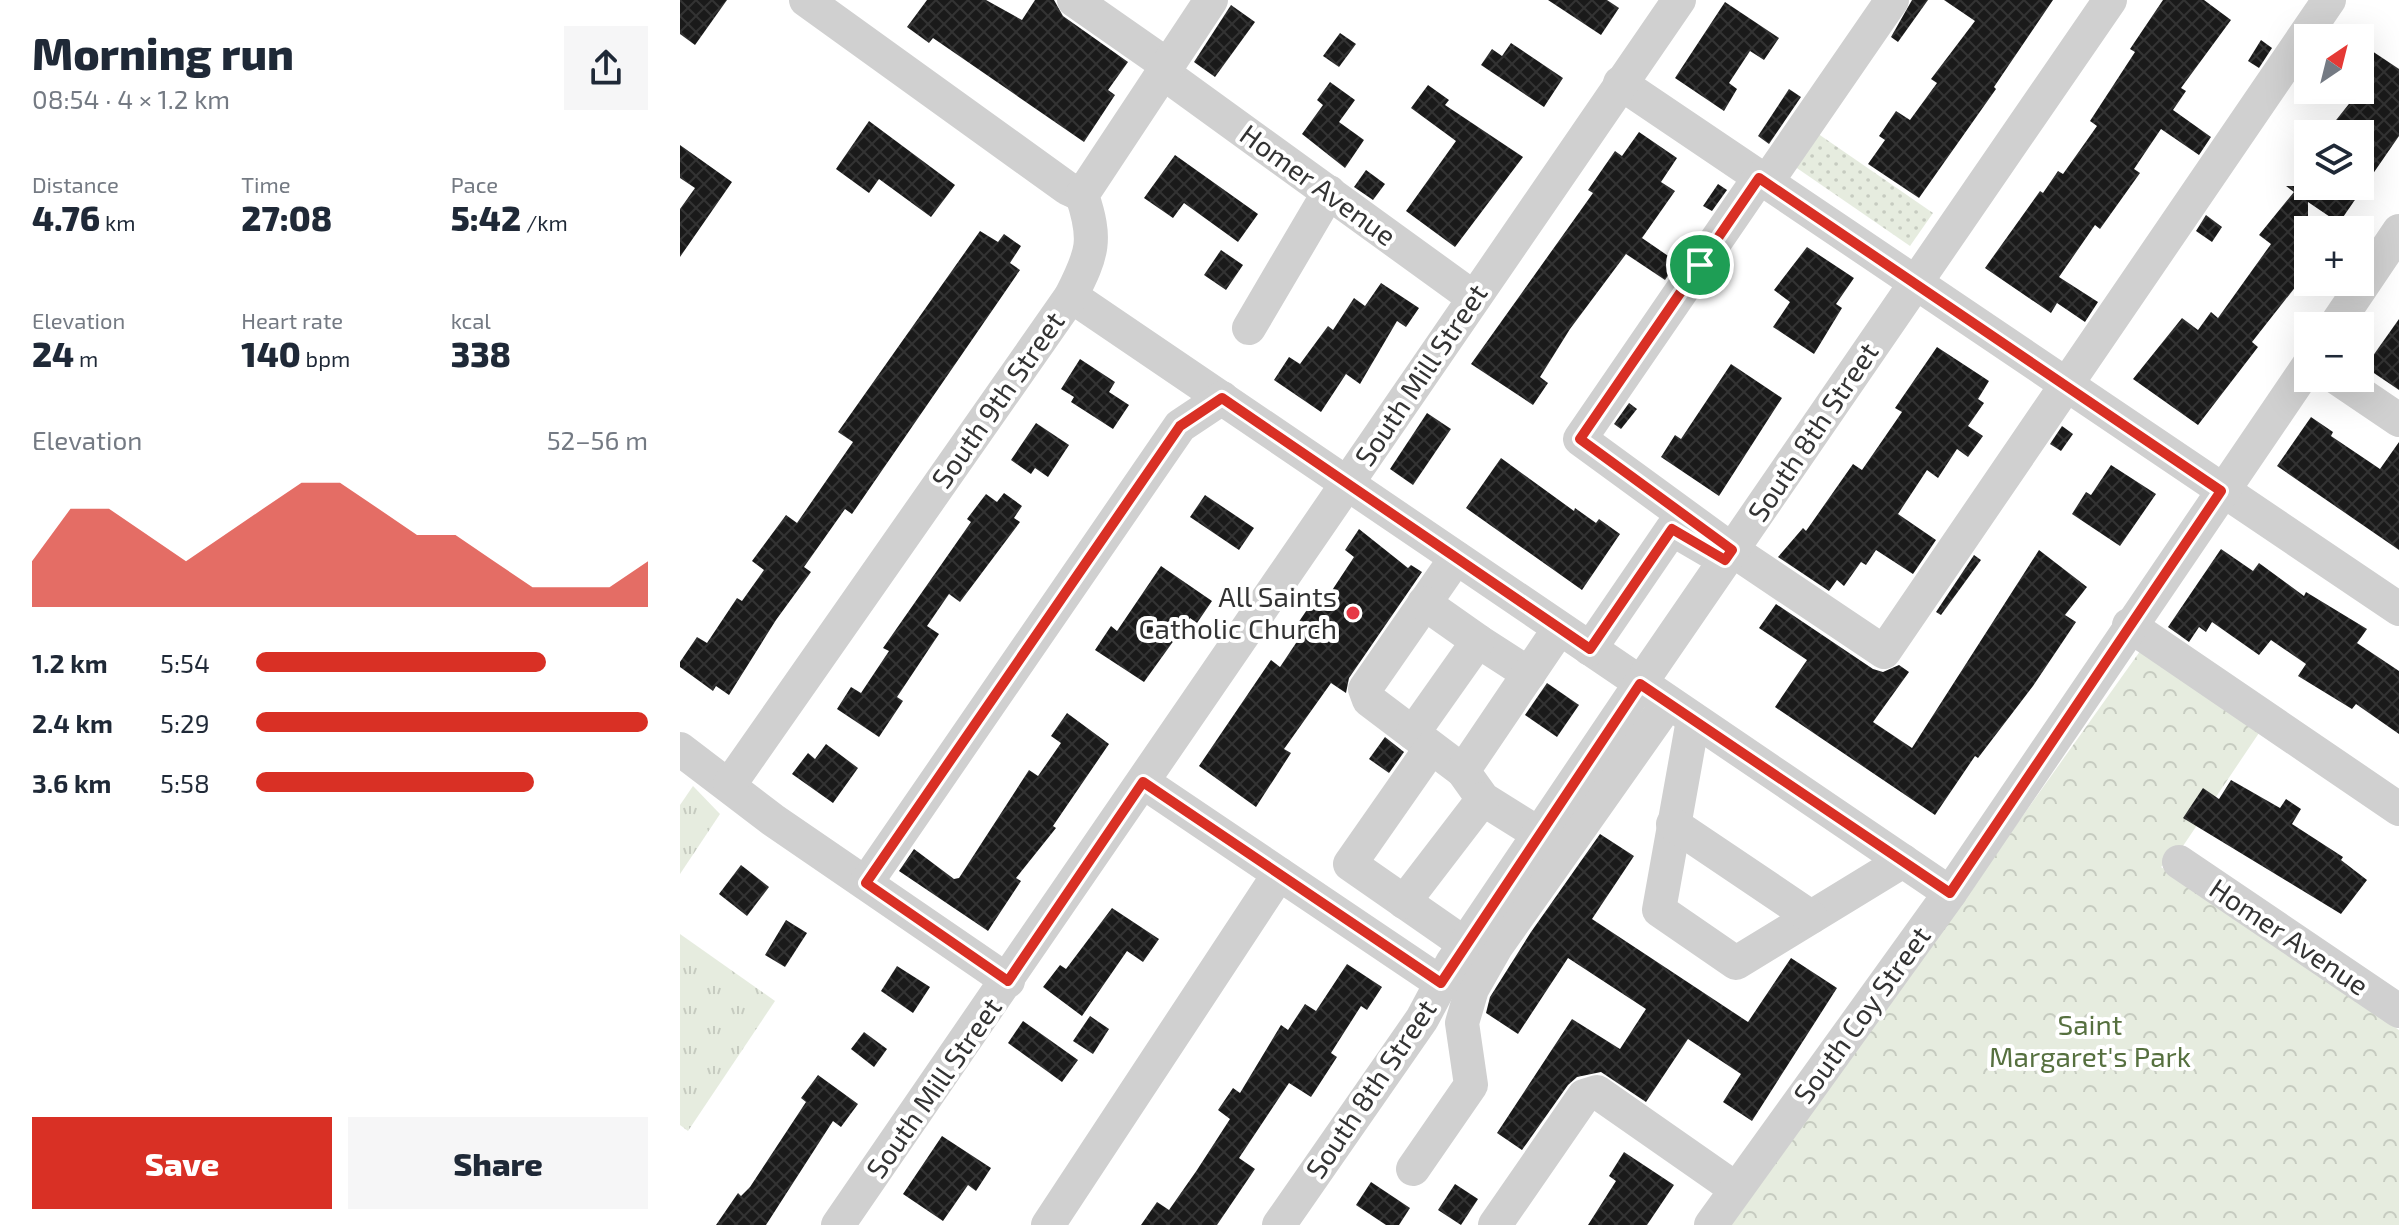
<!DOCTYPE html>
<html lang="en">
<head>
<meta charset="utf-8">
<style>
	body { margin:0; font-family:"Exo 2",sans-serif; background:#f6f6f7; color:#1f2937; height:100vh; display:flex; flex-direction:column; font-size:30px; white-space:nowrap }
	* { box-sizing:border-box; margin:0 }
	p { font-size:26px; color:#747a83 }
	.icon { flex:none; width:44px; height:44px; fill:none; stroke:currentColor; stroke-width:2; stroke-linecap:round; stroke-linejoin:round }
	.map { position:relative; flex:1; overflow:hidden }
	.side { display:flex; flex-direction:column; background:#fff; width:680px }
	.side>* { flex:none }
	.needle { width:52px; rotate:35deg }
	.buttons { position:absolute; left:1614px; top:24px; display:grid; gap:16px }
	.buttons a { display:grid; place-items:center; width:80px; height:80px; border-radius:0px; background:#fff; box-shadow:0 8px 32px #0002; font-size:40px }
	.pin { position:absolute; display:grid; place-items:center; width:68px; height:68px; color:#fff; margin:-34px; border:4px solid #fff; border-radius:50%; box-shadow:0 2px 8px #0007 }
	.round { display:grid; place-items:center; flex:none; width:84px; height:84px; border-radius:0px; background:#f6f6f7 }
	.overview { display:flex; align-items:center; justify-content:space-between; height:136px; padding:0 32px }
	h1 { font-size:44px; font-weight:800; line-height:60px }
	.figures { display:grid; grid-template-columns:repeat(3,1fr); gap:12px; height:136px; padding:8px 32px }
	.figures div { display:grid; align-content:center }
	.figures b { font-size:34px; font-weight:800 }
	.figures small { font-size:22px; font-weight:400 }
	.figures p { font-size:22px }
	.chart { height:224px; padding:16px 32px }
	.chart p { display:flex; justify-content:space-between }
	.chart svg { width:100%; height:144px; margin-top:8px; fill:#d93025; opacity:.7 }
	.action { display:flex; gap:16px; margin-top:auto; padding:16px 32px }
	.action a { flex:1; height:92px; border-radius:0px; background:#d93025; color:#fff; font-size:32px; font-weight:800; line-height:92px; text-align:center }
	.action a+a { background:#f6f6f7; color:#1f2937 }
	ul { padding:0 32px; list-style:none; font-size:26px }
	li { display:grid; grid-template-columns:128px 96px 1fr; align-items:center; height:60px }
	li i { height:20px; border-radius:10px; background:#d93025 }
	main { display:flex; flex:1; min-height:0 }
	.map>svg:first-child { display:block }
	.grass { fill:url(#grass-tufts) }
	.forest { fill:url(#forest-crowns) }
	.garden { fill:url(#garden-dots) }
	.building { fill:url(#building-cross-hatch) }
	.lines { fill:none; stroke-linecap:round; stroke-linejoin:round }
	.minor { stroke:#d0d0d0; stroke-width:34 }
	.route-casing { stroke:#fff; stroke-width:16 }
	.route { stroke:#d93025; stroke-width:10 }
	.poi-dot { fill:#e63946; stroke:#fff; stroke-width:3 }
	.labels { text-anchor:middle; stroke-width:8; stroke-linejoin:round; paint-order:stroke }
	.street-label { font-size:28px; fill:#333; stroke:#fff }
	.poi-label { font-size:28px; fill:#333; stroke:#fff; text-anchor:end }
	.park-label { font-size:28px; fill:#56703f; stroke:#fff }
</style>
</head>
<body>
<main>
<section class="side">
<div class="overview"><div><h1>Morning run</h1><p>08:54 · 4 × 1.2 km</p></div><a class="round"><svg class="icon" aria-label="share" viewBox="0 0 24 24"><path d="M12 15V3M7 8l5-5 5 5M5 13v7h14v-7"/></svg></a></div>
<div class="figures">
<div><p>Distance</p><b>4.76<small> km</small></b></div>
<div><p>Time</p><b>27:08</b></div>
<div><p>Pace</p><b>5:42<small> /km</small></b></div>
</div>
<div class="figures">
<div><p>Elevation</p><b>24<small> m</small></b></div>
<div><p>Heart rate</p><b>140<small> bpm</small></b></div>
<div><p>kcal</p><b>338</b></div>
</div>
<div class="chart"><p><span>Elevation</span>52–56 m</p>
<svg viewBox="0 0 160 44" preserveAspectRatio="none"><path d="M0 44V30L10 14L20 14L30 22L40 30L50 22L60 14L70 6L80 6L90 14L100 22L110 22L120 30L130 38L140 38L150 38L160 30V44z"/></svg>
</div>
<ul>
<li><b>1.2 km</b>5:54<i style="width:74%"></i></li>
<li><b>2.4 km</b>5:29<i style="width:100%"></i></li>
<li><b>3.6 km</b>5:58<i style="width:71%"></i></li>
</ul>
<div class="action"><a>Save</a><a>Share</a></div>
</section>
<div class="map">
<svg width="1719" height="1225" viewBox="0 0 1719 1225">
	<defs>
		<pattern id="grass-tufts" width="24" height="20" patternUnits="userSpaceOnUse" patternTransform="scale(2)"><rect width="24" height="20" fill="#e6ecdf"/><path d="M3 7l-1-3M5 7V3M7 7l1-3M15 17l-1-3M17 17v-4M19 17l1-3" fill="none" stroke="#c6cbc0"/></pattern>
		<pattern id="forest-crowns" width="20" height="18" patternUnits="userSpaceOnUse" patternTransform="scale(2)"><rect width="20" height="18" fill="#e6ecdf"/><path d="M2 6a3 3 0 1 1 6 0M12 15a3 3 0 1 1 6 0" fill="none" stroke="#c6cbc0"/></pattern>
		<pattern id="garden-dots" width="8" height="8" patternUnits="userSpaceOnUse" patternTransform="scale(2)"><rect width="8" height="8" fill="#e6ecdf"/><path d="M2 2h.1M6 6h.1" fill="none" stroke="#c6cbc0" stroke-width="1.8" stroke-linecap="round"/></pattern>
		<pattern id="building-cross-hatch" width="8" height="8" patternUnits="userSpaceOnUse" patternTransform="scale(2)"><rect width="8" height="8" fill="#1a1a1a"/><path d="M0 0l8 8M0 8l8-8" fill="none" stroke="#333"/></pattern>
	</defs>
	<rect width="100%" height="100%" fill="#fff"/>
	<g class="grass">
		<polygon points="13,786 40,814 0,874 0,805"/>
		<polygon points="0,934 95,1001 8,1131 0,1125"/>
	</g>
	<polygon class="forest" points="1463,647 1581,730 1503,846 1481,867 1719,1030 1719,1225 1051,1225"/>
	<polygon class="garden" points="1134,131 1253,213 1230,246 1111,164"/>
	<g class="building">
		<polygon points="0,0 47,0 15,45 0,34"/>
		<polygon points="247,0 306,0 342,20 355,0 374,0 383,16 448,62 428,90 435,95 404,142 253,38 249,43 227,27"/>
		<polygon points="868,0 927,0 939,8 921,35"/>
		<polygon points="1232,0 1248,0 1218,42 1211,37"/>
		<polygon points="1264,0 1373,0 1314,87 1316,89 1239,198 1188,164 1205,140 1199,136 1216,111 1230,120 1257,83 1251,79 1295,21"/>
		<polygon points="1483,0 1524,0 1551,20 1501,88 1506,91 1493,110 1531,137 1519,155 1481,129 1454,169 1460,173 1420,229 1415,225 1379,277 1418,302 1405,322 1377,303 1371,313 1305,268 1360,191 1363,193 1378,171 1383,174 1417,126 1410,121 1455,52 1450,49"/>
		<polygon points="1045,2 1099,38 1084,60 1070,51 1049,83 1057,89 1044,111 995,78"/>
		<polygon points="551,5 575,22 535,77 514,62"/>
		<polygon points="660,33 676,44 659,67 643,56"/>
		<polygon points="1581,40 1592,48 1579,68 1568,61"/>
		<polygon points="831,43 883,78 864,107 801,65 812,49 822,56"/>
		<polygon points="1692,51 1719,69 1719,136 1659,223 1628,202 1628,271 1572,342 1578,347 1518,425 1453,379 1502,318 1518,330 1531,312 1538,318 1591,244 1579,235 1614,192 1606,186 1618,186 1628,172 1628,186 1680,186 1680,134 1645,134 1680,90 1680,69"/>
		<polygon points="650,82 675,100 659,122 684,140 665,168 622,134 643,105 637,100"/>
		<polygon points="748,85 769,100 765,105 843,157 775,247 726,211 776,141 731,108"/>
		<polygon points="1109,89 1121,97 1089,144 1078,136"/>
		<polygon points="189,121 275,185 251,217 199,179 189,193 156,169"/>
		<polygon points="959,132 997,158 981,182 995,191 962,238 997,262 985,280 946,254 890,329 860,377 868,383 853,405 791,364 913,193 908,190 935,151 942,156"/>
		<polygon points="0,145 52,182 0,257 0,209 15,188 0,178"/>
		<polygon points="495,155 578,214 558,242 504,203 493,218 464,198"/>
		<polygon points="686,170 705,184 693,200 674,187"/>
		<polygon points="1038,184 1047,190 1032,211 1023,206"/>
		<polygon points="1526,215 1542,227 1532,242 1516,231"/>
		<polygon points="300,231 318,242 324,234 341,246 330,263 340,270 172,514 165,509 124,567 131,572 96,620 49,695 36,686 33,691 0,667 0,662 17,637 27,643 57,598 62,601 84,570 72,561 106,515 117,523 173,442 158,432"/>
		<polygon points="1127,247 1174,278 1156,304 1162,308 1134,354 1093,327 1110,302 1094,290"/>
		<polygon points="541,250 563,265 546,290 524,275"/>
		<polygon points="701,283 739,308 726,327 717,321 680,384 666,374 641,412 594,380 609,357 620,364 648,326 653,330 674,298 685,306"/>
		<polygon points="1719,319 1719,390 1685,367"/>
		<polygon points="1257,347 1309,381 1298,399 1304,403 1288,426 1303,436 1288,457 1277,449 1258,478 1247,470 1218,514 1256,540 1233,574 1196,550 1186,565 1181,562 1164,586 1157,580 1149,591 1098,557 1123,528 1126,531 1173,464 1182,470 1222,412 1215,408"/>
		<polygon points="400,359 435,382 429,392 449,405 433,429 391,402 394,397 381,389"/>
		<polygon points="1051,364 1102,398 1039,496 981,457 995,435 1001,439"/>
		<polygon points="949,403 957,409 941,429 934,424"/>
		<polygon points="747,413 771,429 733,485 710,469"/>
		<polygon points="1631,417 1653,432 1651,436 1700,469 1719,442 1719,550 1597,466"/>
		<polygon points="356,423 389,445 368,477 355,468 351,474 331,460"/>
		<polygon points="1382,426 1393,434 1381,451 1370,444"/>
		<polygon points="821,458 894,511 895,508 916,523 919,519 940,534 902,590 786,508"/>
		<polygon points="1431,465 1476,494 1440,546 1392,514 1406,492 1411,495"/>
		<polygon points="324,493 342,506 334,518 340,522 280,602 269,594 247,626 259,634 217,697 223,701 199,737 157,709 171,687 181,693 209,651 203,648 291,522 287,519 306,494 317,502"/>
		<polygon points="525,495 574,528 559,550 510,517"/>
		<polygon points="679,529 728,568 731,565 742,572 669,678 666,693 651,683 604,749 611,753 576,807 519,766 591,660 600,667 626,628 618,623 635,598 643,604 674,557 665,550"/>
		<polygon points="1541,549 1573,571 1579,563 1624,596 1626,592 1687,629 1677,643 1719,671 1719,734 1676,704 1672,709 1618,676 1626,664 1591,640 1579,655 1532,622 1526,632 1519,627 1509,642 1488,627"/>
		<polygon points="1359,550 1407,587 1385,615 1396,622 1353,686 1298,758 1295,756 1255,815 1095,707 1127,660 1079,628 1096,604 1193,669 1203,672 1219,665 1229,672 1193,722 1232,748"/>
		<polygon points="1294,555 1301,560 1261,615 1256,612"/>
		<polygon points="481,566 532,601 517,623 510,618 464,682 415,650 431,626 437,631"/>
		<polygon points="867,683 899,705 877,737 845,715"/>
		<polygon points="387,713 429,744 373,826 376,828 336,878 341,881 308,931 219,871 234,849 274,879 279,878 349,770 358,776 381,743 371,736"/>
		<polygon points="705,737 724,752 709,773 689,759"/>
		<polygon points="146,744 178,768 153,803 112,774 128,753 135,759"/>
		<polygon points="1551,780 1600,808 1606,799 1621,809 1612,824 1663,857 1661,860 1687,880 1661,914 1503,818 1523,788 1539,799"/>
		<polygon points="920,834 954,856 912,919 1068,1022 1111,958 1157,988 1072,1121 1043,1102 1061,1074 1008,1039 966,1102 921,1072 897,1077 888,1085 842,1150 817,1133 892,1019 940,1049 966,1009 888,958 838,1034 806,1013 810,997 851,932"/>
		<polygon points="61,865 89,887 67,916 39,894"/>
		<polygon points="432,908 479,939 463,962 447,951 402,1016 363,987 380,965 386,969"/>
		<polygon points="106,920 127,933 105,967 85,955"/>
		<polygon points="667,964 702,987 687,1010 681,1006 651,1053 657,1057 631,1097 609,1083 559,1158 575,1169 537,1225 461,1225 477,1202 489,1210 517,1170 550,1119 538,1110 553,1088 560,1093 601,1025 608,1030 625,1004 636,1011"/>
		<polygon points="217,966 250,987 233,1013 201,991"/>
		<polygon points="410,1016 429,1029 413,1054 393,1041"/>
		<polygon points="343,1021 398,1060 382,1082 328,1043"/>
		<polygon points="184,1032 207,1049 194,1067 171,1049"/>
		<polygon points="138,1075 178,1104 161,1127 153,1121 86,1225 36,1225 58,1193 61,1196 70,1187 126,1102 121,1098"/>
		<polygon points="262,1136 311,1168 296,1191 288,1185 263,1221 223,1194"/>
		<polygon points="944,1152 994,1185 967,1225 908,1225 936,1181 929,1176"/>
		<polygon points="691,1182 730,1208 719,1225 706,1225 676,1205"/>
		<polygon points="775,1184 798,1199 781,1225 758,1210"/>
	</g>
	<g class="lines">
		<g class="minor">
			<polyline points="126,0 387,188 402,195"/>
			<polyline points="394,0 487,65"/>
			<polyline points="482,72 794,298"/>
			<polyline points="940,83 1719,609"/>
			<polyline points="1079,178 900,439 1052,550 1204,652 1649,0"/>
			<polyline points="1086,183 1212,0"/>
			<polyline points="391,296 1270,893"/>
			<polyline points="1655,326 1719,231"/>
			<polyline points="569,328 649,192"/>
			<polyline points="1657,378 1719,420"/>
			<polyline points="776,558 685,689 689,700 783,771"/>
			<polyline points="1449,625 1719,809"/>
			<polyline points="798,641 849,674"/>
			<polyline points="910,649 992,529 1028,550"/>
			<polyline points="1013,720 979,910 1056,963 1223,861"/>
			<polyline points="733,733 798,641 744,603"/>
			<polyline points="751,748 670,864 785,944"/>
			<polyline points="0,749 93,820 328,981"/>
			<polyline points="463,782 761,983"/>
			<path d="M50,784L391,296C413,253 417,240 402,195L531,0"/>
			<polyline points="993,824 1131,917"/>
			<polyline points="859,834 803,799 783,771 879,629"/>
			<polyline points="1499,862 1719,1011"/>
			<polyline points="186,883 500,426 542,398"/>
			<polyline points="724,902 803,799"/>
			<polyline points="733,1169 791,1085 782,1023 792,989 816,947 988,703"/>
			<polyline points="158,1225 999,0"/>
			<polyline points="368,1225 599,874"/>
			<polyline points="599,1225 742,1019 772,963 960,684 1430,0"/>
			<polyline points="815,1225 904,1096 917,1092 1056,1189"/>
			<polyline points="1031,1225 1270,893 1628,366"/>
		</g>
	</g>
	<g class="lines">
		<defs>
			<polygon id="route" points="1079,178 1541,491 1270,893 960,684 761,983 463,782 328,981 186,883 500,426 542,398 910,649 992,529 1045,560 1052,550 900,439"/>
		</defs>
		<use href="#route" class="route-casing"/>
		<use href="#route" class="route"/>
	</g>
	<circle class="poi-dot" cx="673" cy="613" r="8"/>
	<g class="labels">
		<g class="street-label">
			<text transform="translate(638 185) rotate(36)" y="10">Homer Avenue</text>
			<text transform="translate(741 375) rotate(-56)" y="10">South Mill Street</text>
			<text transform="translate(318 400) rotate(-55)" y="10">South 9th Street</text>
			<text transform="translate(1133 432) rotate(-56)" y="10">South 8th Street</text>
			<text transform="translate(1609 937) rotate(34)" y="10">Homer Avenue</text>
			<text transform="translate(1182 1015) rotate(-54)" y="10">South Coy Street</text>
			<text transform="translate(254 1088) rotate(-55)" y="10">South Mill Street</text>
			<text transform="translate(691 1089) rotate(-56)" y="10">South 8th Street</text>
		</g>
		<g class="poi-label">
			<text x="657" y="607">All Saints<tspan x="657" dy="32">Catholic Church</tspan></text>
		</g>
		<g class="park-label">
			<text x="1410" y="1035">Saint<tspan x="1410" dy="32">Margaret's Park</tspan></text>
		</g>
	</g>
</svg>
<div class="buttons">
<a><svg class="needle" viewBox="-14 -14 28 28"><path d="M0-13l5 13h-10z" fill="#e53935"/><path d="M0 13l5-13h-10z" fill="#747a83"/></svg></a>
<a><svg class="icon" aria-label="layers" viewBox="0 0 24 24"><path d="M12 4l9 5-9 5-9-5zM3 14l9 5 9-5"/></svg></a>
<a>+</a>
<a>−</a>
</div>
<div class="pin" style="left:1020px;top:265px;background:#1e9e55"><svg class="icon" aria-label="arrive" viewBox="0 0 24 24"><path d="M6 21V4h12l-3 4 3 4H6"/></svg></div>
</div>
</main>
</body>
</html>
